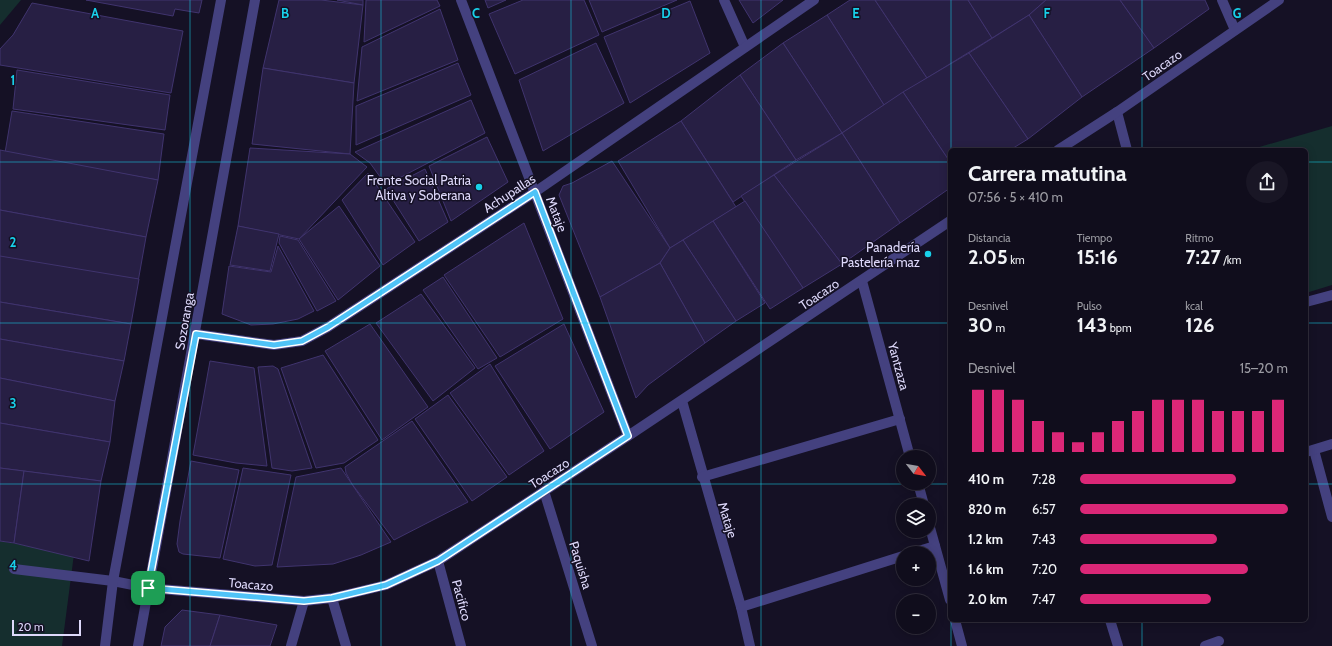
<!DOCTYPE html>
<html lang="es">
<head>
<meta charset="utf-8">
<style>
	body { margin:0; font-family:Cabin,sans-serif; background:#191625; color:#f1f3f6; height:100vh; display:flex; flex-direction:column; font-size:15px; white-space:nowrap }
	* { box-sizing:border-box; margin:0 }
	p { font-size:13px; color:#9c9ca3 }
	.icon { flex:none; width:22px; height:22px; fill:none; stroke:currentColor; stroke-width:2; stroke-linecap:round; stroke-linejoin:round }
	.map { position:relative; flex:1; overflow:hidden }
	.details { position:absolute; left:948px; top:148px; width:360px; height:474px; display:flex; flex-direction:column; background:#100d1c; border-radius:6px; box-shadow:0 2px 10px #0003,0 0 0 1px #302d3b }
	.details>* { flex:none }
	.needle { width:26px; rotate:121deg }
	.tools { position:absolute; left:896px; top:450px; display:grid; gap:8px }
	.tools a { display:grid; place-items:center; width:40px; height:40px; border-radius:50%; background:#100d1c; box-shadow:0 2px 10px #0003,0 0 0 1px #302d3b; font-size:20px }
	.scale { position:absolute; left:12px; bottom:10px; width:69px; box-sizing:border-box; padding-left:4px; border:2px solid #ded9fb; border-top:0; font-size:11px; line-height:14px; white-space:nowrap; color:#ded9fb; -webkit-text-stroke:3px #151125; paint-order:stroke }
	.pin { position:absolute; display:grid; place-items:center; width:34px; height:34px; color:#fff; margin:-17px; border-radius:8px; box-shadow:0 2px 6px #0006 }
	.round { display:grid; place-items:center; flex:none; width:42px; height:42px; border-radius:21px; background:#191625 }
	.head { display:flex; align-items:center; justify-content:space-between; height:68px; padding:0 20px }
	h1 { font-size:22px; font-weight:700; line-height:30px }
	.figures { display:grid; grid-template-columns:repeat(3,1fr); gap:6px; height:68px; padding:4px 20px }
	.figures div { display:grid; align-content:center }
	.figures b { font-size:20px; font-weight:700 }
	.figures small { font-size:11px; font-weight:400 }
	.figures p { font-size:11px }
	.chart { height:112px; padding:8px 20px }
	.chart p { display:flex; justify-content:space-between }
	.chart svg { width:100%; height:72px; margin-top:4px; stroke:#db2777; stroke-width:6 }
	ul { padding:0 20px; list-style:none; font-size:13px }
	li { display:grid; grid-template-columns:64px 48px 1fr; align-items:center; height:30px }
	li i { height:10px; border-radius:5px; background:#db2777 }
	.map>svg:first-child { display:block }
	.green { fill:#152e2e }
	.building { fill:#271f44; stroke:#40346e }
	.lines { fill:none; stroke-linecap:round; stroke-linejoin:round }
	.lane { stroke:#44417f; stroke-width:10 }
	.street { stroke:#44417f; stroke-width:10 }
	.route-casing { stroke:#fff; stroke-width:8 }
	.route { stroke:#4fc3f7; stroke-width:5 }
	.grid { fill:none; stroke:#18d0e9; stroke-width:1; stroke-opacity:0.55 }
	.poi-dot { fill:#18d0e9; stroke:#151125; stroke-width:1.5 }
	.labels { text-anchor:middle; stroke-width:3; stroke-linejoin:round; paint-order:stroke }
	.street-label { font-size:13px; fill:#ded9fb; stroke:#151125 }
	.poi-label { font-size:13px; fill:#ded9fb; stroke:#151125; text-anchor:end }
	.grid-label { font-size:13px; text-anchor:middle; font-weight:bold; fill:#18d0e9; stroke:#151125; stroke-width:3; stroke-linejoin:round; paint-order:stroke }
</style>
</head>
<body>
<div class="map">
<svg width="1332" height="646" viewBox="0 0 1332 646">
	<rect width="100%" height="100%" fill="#151125"/>
	<g class="green">
		<polygon points="0,0 21,0 0,25"/>
		<polygon points="1332,126 1332,285 1306,293 1306,150 1249,150"/>
		<polygon points="0,541 74,554 62,646 0,646"/>
	</g>
	<g class="building">
		<polygon points="86,0 202,0 199,13 175,9 173,16"/>
		<polygon points="279,0 321,0 363,5 354,83 263,68"/>
		<polygon points="337,0 363,0 363,5"/>
		<polygon points="366,0 437,0 440,6 364,42"/>
		<polygon points="485,0 506,0 488,8"/>
		<polygon points="523,0 584,0 599,35 515,74 489,14"/>
		<polygon points="589,0 677,0 602,32"/>
		<polygon points="739,0 783,0 753,23"/>
		<polygon points="850,0 875,0 927,78 884,105 827,15"/>
		<polygon points="875,0 968,0 992,38 927,78"/>
		<polygon points="968,0 1046,0 1029,15 992,38"/>
		<polygon points="1046,0 1120,0 1154,48 1082,97 1029,15"/>
		<polygon points="1120,0 1205,0 1209,9 1154,48"/>
		<polygon points="690,1 710,53 630,103 604,37"/>
		<polygon points="32,3 183,31 171,93 0,65 0,49 13,35"/>
		<polygon points="440,9 458,60 357,101 362,47"/>
		<polygon points="827,15 884,105 842,133 783,43"/>
		<polygon points="1029,15 1082,97 1028,139 969,53"/>
		<polygon points="596,43 624,103 543,151 519,80"/>
		<polygon points="783,43 842,133 796,160 740,75"/>
		<polygon points="969,53 1028,139 1010,150 950,150 950,162 903,92"/>
		<polygon points="458,63 471,95 356,145 356,106"/>
		<polygon points="263,68 354,83 350,154 252,144"/>
		<polygon points="17,70 170,95 165,130 13,109"/>
		<polygon points="740,75 796,160 733,202 681,121"/>
		<polygon points="903,92 950,162 950,188 900,223 842,133"/>
		<polygon points="471,100 485,133 386,185 370,163 355,152"/>
		<polygon points="12,111 164,134 158,180 5,153"/>
		<polygon points="681,121 736,207 670,248 618,161"/>
		<polygon points="842,133 900,223 842,264 774,175"/>
		<polygon points="487,137 508,182 451,221 429,166"/>
		<polygon points="250,148 350,154 367,167 299,239 238,226"/>
		<polygon points="0,150 158,180 146,237 0,210"/>
		<polygon points="612,161 670,248 660,263 600,297 559,195 563,186 572,183"/>
		<polygon points="425,169 448,222 419,241 386,189"/>
		<polygon points="368,173 415,242 383,265 342,200"/>
		<polygon points="774,175 842,264 803,288 741,196"/>
		<polygon points="745,201 803,288 770,309 713,221"/>
		<polygon points="339,206 380,266 338,300 299,239"/>
		<polygon points="0,210 146,237 138,282 0,257"/>
		<polygon points="713,221 765,303 736,321 683,240"/>
		<polygon points="524,223 563,319 500,357 444,275"/>
		<polygon points="238,226 279,234 270,271 230,265"/>
		<polygon points="280,236 298,240 336,301 317,311 279,243"/>
		<polygon points="683,240 736,321 705,343 660,263 670,248"/>
		<polygon points="278,246 314,311 298,319 273,324 251,325 222,314 229,266 271,272"/>
		<polygon points="0,256 139,279 131,324 0,302"/>
		<polygon points="660,263 705,343 648,385 636,398 600,297"/>
		<polygon points="443,277 497,358 478,369 423,290"/>
		<polygon points="421,294 475,368 433,401 376,323"/>
		<polygon points="0,302 131,324 124,361 0,339"/>
		<polygon points="370,324 428,407 382,440 325,351"/>
		<polygon points="564,324 604,412 550,449 495,366"/>
		<polygon points="0,339 124,361 115,401 0,378"/>
		<polygon points="323,355 378,440 344,463 316,468 281,368"/>
		<polygon points="210,361 254,368 267,466 236,463 193,455"/>
		<polygon points="490,364 544,451 509,475 450,393"/>
		<polygon points="273,366 278,369 312,468 292,471 272,468 258,367"/>
		<polygon points="0,378 115,401 110,442 0,423"/>
		<polygon points="448,395 507,477 472,501 415,419"/>
		<polygon points="412,421 468,502 394,540 352,484 346,473 345,467"/>
		<polygon points="0,423 110,442 101,481 0,468"/>
		<polygon points="191,461 239,470 220,558 183,554 179,552 177,544 180,521"/>
		<polygon points="0,468 24,471 14,543 0,541"/>
		<polygon points="243,468 291,475 272,565 255,566 223,559"/>
		<polygon points="341,468 391,542 361,555 333,564 277,567 296,477"/>
		<polygon points="24,471 101,481 89,561 14,543"/>
		<polygon points="182,610 220,615 210,646 161,646 165,627"/>
		<polygon points="220,615 277,625 270,646 210,646"/>
	</g>
	<g class="lines">
		<g class="lane">
			<polyline points="1117,112 1127,150"/>
			<polyline points="1306,302 1332,295"/>
			<polyline points="682,401 741,607 750,646"/>
			<polyline points="1314,450 1332,517"/>
			<polyline points="1306,452 1332,444"/>
			<polyline points="702,477 900,419"/>
			<polyline points="912,553 935,546"/>
			<polyline points="14,569 113,581"/>
			<polyline points="741,607 903,556"/>
			<polyline points="1110,620 1118,646"/>
			<polyline points="1205,646 1219,641"/>
		</g>
		<g class="street">
			<polyline points="461,0 628,436"/>
			<polyline points="724,0 745,47"/>
			<polyline points="1222,0 1235,30"/>
			<polyline points="1058,150 1117,112 1279,0"/>
			<polyline points="862,281 910,457"/>
			<polyline points="196,334 274,345 302,341 328,327 535,192 814,0"/>
			<polyline points="918,483 924,505"/>
			<polyline points="544,491 592,646"/>
			<polyline points="929,524 950,600"/>
			<polyline points="438,561 461,646"/>
			<polyline points="113,581 148,588 304,601 332,598 386,585 438,561 628,436 950,221"/>
			<polyline points="332,598 346,646"/>
			<polyline points="955,620 962,646"/>
			<polyline points="105,646 113,581 221,0"/>
			<polyline points="138,646 255,0"/>
			<polyline points="291,646 304,601"/>
		</g>
	</g>
	<g class="lines">
		<defs>
			<polygon id="route" points="535,192 628,436 438,561 386,585 332,598 304,601 148,588 196,334 274,345 302,341 328,327"/>
		</defs>
		<use href="#route" class="route-casing"/>
		<use href="#route" class="route"/>
	</g>
	<path class="grid" d="M190,0V646M381,0V646M571,0V646M761,0V646M951,0V150M1142,0V150M0,162H950M1306,162H1332M0,323H950M1306,323H1332M0,484H950M1306,484H1332M951,620V646M1142,620V646"/>
	<g class="poi-dot">
		<circle cx="479" cy="187" r="4"/>
		<circle cx="928" cy="254" r="4"/>
	</g>
	<g class="labels">
		<g class="street-label">
			<text transform="translate(1162 65) rotate(-35)" y="5">Toacazo</text>
			<text transform="translate(509 193) rotate(-33)" y="5">Achupallas</text>
			<text transform="translate(557 214) rotate(69)" y="5">Mataje</text>
			<text transform="translate(819 294) rotate(-34)" y="5">Toacazo</text>
			<text transform="translate(184 321) rotate(-80)" y="5">Sozoranga</text>
			<text transform="translate(899 366) rotate(75)" y="5">Yantzaza</text>
			<text transform="translate(549 473) rotate(-33)" y="5">Toacazo</text>
			<text transform="translate(728 520) rotate(73)" y="5">Mataje</text>
			<text transform="translate(581 565) rotate(73)" y="5">Paquisha</text>
			<text transform="translate(251 584) rotate(5)" y="5">Toacazo</text>
			<text transform="translate(462 600) rotate(75)" y="5">Pacifico</text>
		</g>
		<g class="poi-label">
			<text x="471" y="185">Frente Social Patria<tspan x="471" dy="15">Altiva y Soberana</tspan></text>
			<text x="920" y="252">Panadería<tspan x="920" dy="15">Pastelería maz</tspan></text>
		</g>
	</g>
	<g class="grid-label">
		<text x="95" y="18">A</text>
		<text x="285" y="18">B</text>
		<text x="476" y="18">C</text>
		<text x="666" y="18">D</text>
		<text x="856" y="18">E</text>
		<text x="1047" y="18">F</text>
		<text x="1237" y="18">G</text>
		<text x="13" y="85">1</text>
		<text x="13" y="247">2</text>
		<text x="13" y="408">3</text>
		<text x="13" y="570">4</text>
	</g>
</svg>
<div class="tools">
<a><svg class="needle" viewBox="-14 -14 28 28"><path d="M0-13l5 13h-10z" fill="#e53935"/><path d="M0 13l5-13h-10z" fill="#9c9ca3"/></svg></a>
<a><svg class="icon" aria-label="layers" viewBox="0 0 24 24"><path d="M12 4l9 5-9 5-9-5zM3 14l9 5 9-5"/></svg></a>
<a>+</a>
<a>−</a>
</div>
<div class="scale">20 m</div>
<div class="pin" style="left:148px;top:588px;background:#1e9e55"><svg class="icon" aria-label="arrive" viewBox="0 0 24 24"><path d="M6 21V4h12l-3 4 3 4H6"/></svg></div>
<section class="details">
<div class="head"><div><h1>Carrera matutina</h1><p>07:56 · 5 × 410 m</p></div><a class="round"><svg class="icon" aria-label="share" viewBox="0 0 24 24"><path d="M12 15V3M7 8l5-5 5 5M5 13v7h14v-7"/></svg></a></div>
<div class="figures">
<div><p>Distancia</p><b>2.05<small> km</small></b></div>
<div><p>Tiempo</p><b>15:16</b></div>
<div><p>Ritmo</p><b>7:27<small> /km</small></b></div>
</div>
<div class="figures">
<div><p>Desnivel</p><b>30<small> m</small></b></div>
<div><p>Pulso</p><b>143<small> bpm</small></b></div>
<div><p>kcal</p><b>126</b></div>
</div>
<div class="chart"><p><span>Desnivel</span>15–20 m</p>
<svg viewBox="0 0 160 44" preserveAspectRatio="none"><path d="M5 44V6M15 44V6M25 44V12M35 44V25M45 44V32M55 44V38M65 44V32M75 44V25M85 44V19M95 44V12M105 44V12M115 44V12M125 44V19M135 44V19M145 44V19M155 44V12"/></svg>
</div>
<ul>
<li><b>410 m</b>7:28<i style="width:75%"></i></li>
<li><b>820 m</b>6:57<i style="width:100%"></i></li>
<li><b>1.2 km</b>7:43<i style="width:66%"></i></li>
<li><b>1.6 km</b>7:20<i style="width:81%"></i></li>
<li><b>2.0 km</b>7:47<i style="width:63%"></i></li>
</ul>
</section>
</div>
</body>
</html>
